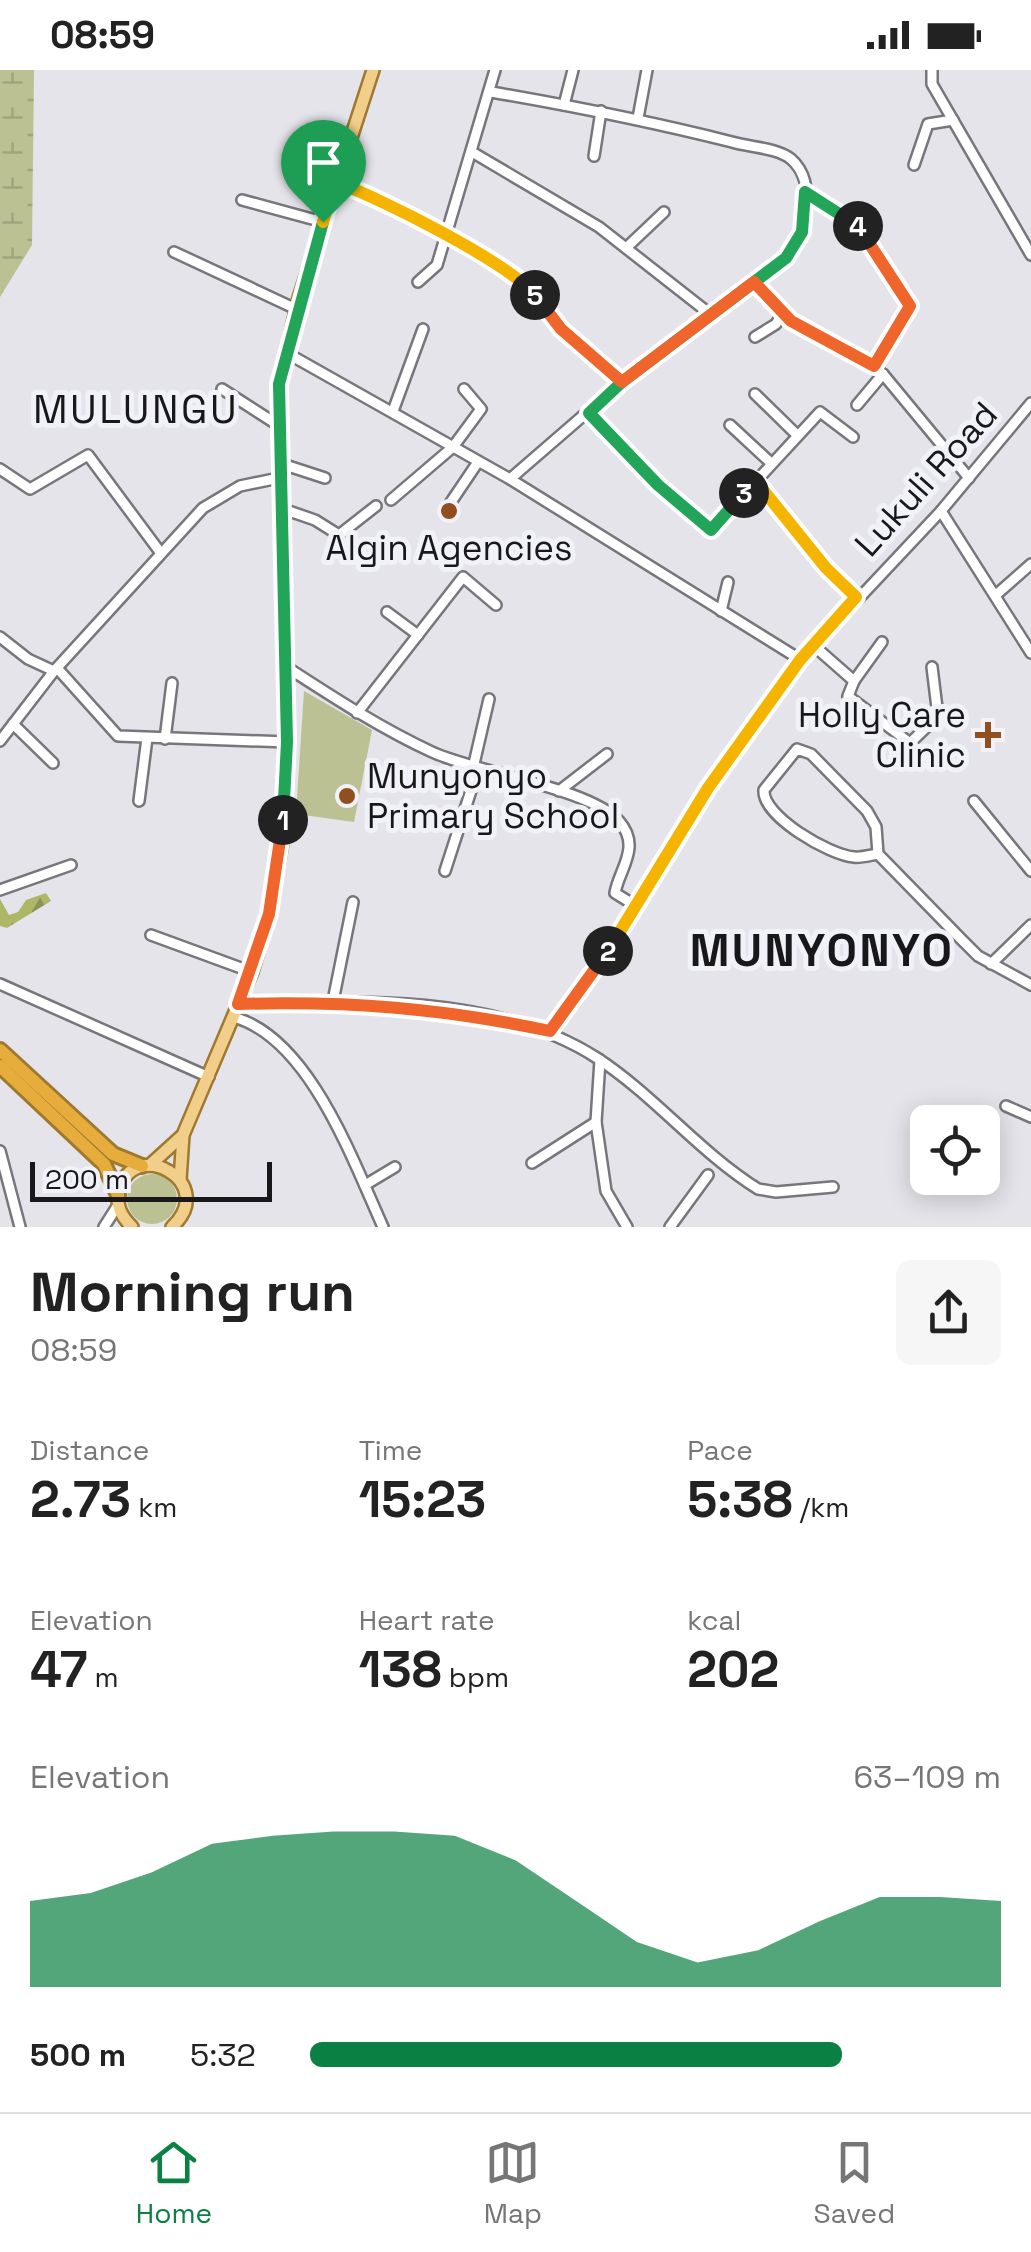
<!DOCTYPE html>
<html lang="en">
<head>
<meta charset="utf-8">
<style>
	body { margin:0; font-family:"Space Grotesk",sans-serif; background:#f6f6f6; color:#222; height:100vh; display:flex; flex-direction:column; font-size:38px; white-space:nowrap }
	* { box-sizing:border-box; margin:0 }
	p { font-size:32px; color:#767676 }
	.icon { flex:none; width:55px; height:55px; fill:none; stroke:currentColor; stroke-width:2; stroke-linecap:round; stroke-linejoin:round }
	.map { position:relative; height:1157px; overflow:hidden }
	.sheet { display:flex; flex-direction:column; background:#fff; flex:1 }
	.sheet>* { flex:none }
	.fabs { position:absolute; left:910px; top:1035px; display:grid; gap:20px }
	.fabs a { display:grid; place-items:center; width:90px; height:90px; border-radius:15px; background:#fff; box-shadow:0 5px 25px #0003; font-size:50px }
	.scale { position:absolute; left:30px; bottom:25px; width:242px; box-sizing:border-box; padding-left:10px; border:5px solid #18181a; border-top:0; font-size:28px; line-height:35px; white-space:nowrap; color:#18181a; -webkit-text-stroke:8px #f1f1f8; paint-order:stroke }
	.pin { position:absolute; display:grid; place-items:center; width:85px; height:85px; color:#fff; margin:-102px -42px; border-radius:50% 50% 50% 0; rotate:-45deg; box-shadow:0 0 10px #0007 }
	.pin .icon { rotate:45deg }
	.km { position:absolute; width:50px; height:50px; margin:-25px; border-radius:50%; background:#222; color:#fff; font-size:28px; line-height:50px; text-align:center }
	.round { display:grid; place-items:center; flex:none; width:105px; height:105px; border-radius:15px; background:#f6f6f6 }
	.overview { display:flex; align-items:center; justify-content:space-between; height:170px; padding:0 30px }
	h1 { font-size:55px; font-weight:700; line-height:75px }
	.stats { display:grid; grid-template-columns:repeat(3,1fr); gap:15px; height:170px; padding:10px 30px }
	.stats div { display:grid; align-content:center }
	.stats b { font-size:50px; font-weight:700 }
	.stats small { font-size:28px; font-weight:400 }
	.stats p { font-size:28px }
	.chart { height:280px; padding:20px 30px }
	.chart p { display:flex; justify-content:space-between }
	.chart svg { width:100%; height:180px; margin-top:10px; fill:#0b8043; opacity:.7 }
	ul { padding:0 30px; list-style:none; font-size:32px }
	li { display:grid; grid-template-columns:160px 120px 1fr; align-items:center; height:75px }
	li i { height:25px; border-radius:12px; background:#0b8043 }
	.status { display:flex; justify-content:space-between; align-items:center; height:70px; padding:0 50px; background:#fff; direction:ltr }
	.status svg { height:28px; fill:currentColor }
	.tabs { display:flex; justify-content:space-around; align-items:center; height:140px; border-top:2px solid #e0e0e0; background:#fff; font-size:28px; color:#767676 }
	.tabs a { display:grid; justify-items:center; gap:5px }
	.tabs .active { color:#0b8043 }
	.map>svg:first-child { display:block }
	.green { fill:#bbc192 }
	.forest { fill:url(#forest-firs) }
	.wetland { fill:url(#wetland-marsh) }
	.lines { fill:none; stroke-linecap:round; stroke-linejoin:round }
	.minor-casing { stroke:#76767c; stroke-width:14 }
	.major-casing { stroke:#9f7930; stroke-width:16 }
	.highway-casing { stroke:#9f7930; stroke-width:18 }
	.minor { stroke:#fff; stroke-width:9 }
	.major { stroke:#f1ce8a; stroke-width:11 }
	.highway { stroke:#e7ad3c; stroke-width:12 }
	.split-1-casing { stroke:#fff; stroke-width:20 }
	.split-2-casing { stroke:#fff; stroke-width:20 }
	.split-3-casing { stroke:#fff; stroke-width:20 }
	.split-4-casing { stroke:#fff; stroke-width:20 }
	.split-5-casing { stroke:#fff; stroke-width:20 }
	.split-6-casing { stroke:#fff; stroke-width:20 }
	.split-1 { stroke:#22a559; stroke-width:12 }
	.split-2 { stroke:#f0652b; stroke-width:12 }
	.split-3 { stroke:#f5b400; stroke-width:12 }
	.split-4 { stroke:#22a559; stroke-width:12 }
	.split-5 { stroke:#f0652b; stroke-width:12 }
	.split-6 { stroke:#f5b400; stroke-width:12 }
	.poi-dot { fill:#914e1f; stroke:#f1f1f8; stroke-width:4 }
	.labels { text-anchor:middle; stroke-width:10; stroke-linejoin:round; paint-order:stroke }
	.street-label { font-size:35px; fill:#18181a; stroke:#f1f1f8 }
	.poi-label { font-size:35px; fill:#18181a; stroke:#f1f1f8 }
	.quarter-label { font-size:40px; letter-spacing:2.5px; fill:#18181a; stroke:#f1f1f8 }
	.district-label { font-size:45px; font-weight:bold; letter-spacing:2.5px; fill:#18181a; stroke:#f1f1f8 }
</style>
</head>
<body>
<div class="status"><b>08:59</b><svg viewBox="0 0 49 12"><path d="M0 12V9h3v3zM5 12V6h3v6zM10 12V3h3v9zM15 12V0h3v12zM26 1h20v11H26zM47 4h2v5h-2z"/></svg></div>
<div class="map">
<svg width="1031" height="1157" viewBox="0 0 1031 1157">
	<defs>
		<pattern id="forest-firs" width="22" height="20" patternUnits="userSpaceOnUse" patternTransform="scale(2.5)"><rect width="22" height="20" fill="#aeb668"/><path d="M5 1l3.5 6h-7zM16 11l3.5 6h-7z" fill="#8d9355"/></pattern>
		<pattern id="wetland-marsh" width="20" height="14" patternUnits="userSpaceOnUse" patternTransform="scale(2.5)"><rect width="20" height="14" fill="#bbc192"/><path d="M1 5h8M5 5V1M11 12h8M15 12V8" fill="none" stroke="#a0a57d"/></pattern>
	</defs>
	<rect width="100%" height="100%" fill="#e4e4ea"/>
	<g class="green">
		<polygon points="304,621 372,660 354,752 296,744"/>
		<circle cx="152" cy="1129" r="25"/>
	</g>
	<polygon class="forest" points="46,823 51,831 7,858 0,856 0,829 9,845 18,842 26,830"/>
	<polygon class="wetland" points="0,0 34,0 32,175 0,227"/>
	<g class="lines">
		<defs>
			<g id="minor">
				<polyline points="932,0 932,14 1031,185"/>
				<path d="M491,22C573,36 652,52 732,72C749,77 778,78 791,89C818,112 807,166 786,188L622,312L510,409"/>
				<polyline points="564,35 573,0"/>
				<polyline points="638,48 647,0"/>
				<polyline points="472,82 599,157 710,244"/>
				<polyline points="594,86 601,41"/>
				<polyline points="914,95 928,54 953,50"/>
				<polyline points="335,112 393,135 518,210 561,259 622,312"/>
				<polyline points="805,122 855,152 910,236 874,296"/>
				<polyline points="242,130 323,152"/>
				<polyline points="626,178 664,142"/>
				<polyline points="174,182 296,239"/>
				<polyline points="418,212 437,195 495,0"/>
				<polyline points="754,212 791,251 883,304 969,408"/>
				<polyline points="755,267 776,254 782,244"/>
				<polyline points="285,282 510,409 801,590"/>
				<polyline points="222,319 278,355"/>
				<polyline points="755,324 797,365"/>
				<polyline points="857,335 883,304"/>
				<polyline points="393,341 423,259"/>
				<polyline points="589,343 658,415 711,460 820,342 853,367"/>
				<polyline points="730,355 771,393"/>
				<polyline points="279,393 325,408"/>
				<polyline points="0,399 30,419 88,385 160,482"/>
				<polyline points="755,411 826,498 856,527"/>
				<polyline points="391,430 453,377 481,339 464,319"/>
				<polyline points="451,432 478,392"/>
				<polyline points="280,438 315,450 339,465 376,436"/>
				<polyline points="941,441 1031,583"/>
				<polyline points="997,524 1031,494"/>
				<polyline points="721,541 728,512"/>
				<polyline points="387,542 418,565"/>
				<polyline points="0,567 28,589 54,601"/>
				<polyline points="813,575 854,611 848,626 910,673 938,646 932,597"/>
				<path d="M285,596C333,627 380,658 432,682C478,703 589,718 619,751C642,777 619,799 615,823L636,836"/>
				<polyline points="57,598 118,666 287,672"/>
				<polyline points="854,611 882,572"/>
				<polyline points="357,643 463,507 496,535"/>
				<polyline points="13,654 53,693"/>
				<polyline points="165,669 172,613"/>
				<polyline points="0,671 54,601 203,438 240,416 279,408"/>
				<polyline points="473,698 489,629"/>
				<polyline points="559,721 607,684"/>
				<polyline points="139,731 147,668"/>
				<polyline points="974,731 1031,801"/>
				<path d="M878,784C871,785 861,788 854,787C829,785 762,746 764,720L797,679L811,684L867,741L876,757L878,784L961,869L978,886L1031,915"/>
				<polyline points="445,801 478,699"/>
				<polyline points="0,820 71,795"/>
				<polyline points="151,865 252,902"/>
				<polyline points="991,894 1031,855"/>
				<polyline points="0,914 209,1007"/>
				<polyline points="333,931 353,832"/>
				<path d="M238,935C354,930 496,923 597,988C655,1026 700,1083 758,1119L776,1122L833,1117"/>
				<path d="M233,947C309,967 353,1091 383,1157"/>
				<polyline points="550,961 651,815 708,718 801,590 941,441 1031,333"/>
				<polyline points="600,990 596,1052 606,1121 627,1157"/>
				<polyline points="1006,1036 1031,1047"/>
				<polyline points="0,1081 20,1157"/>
				<polyline points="532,1093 596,1052"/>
				<polyline points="365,1115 395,1097"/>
				<polyline points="104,1157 118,1135"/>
				<polyline points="670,1157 708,1105"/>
			</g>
			<g id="major">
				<polyline points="150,1095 183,1065 252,902 269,844 282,773 287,672 279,315 299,228 373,0"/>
				<polyline points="180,1110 183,1065"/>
				<path d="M132,1157C122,1147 115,1136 119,1121C133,1065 220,1112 172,1157"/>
			</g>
			<g id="highway">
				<polyline points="0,980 113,1084 142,1096"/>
				<polyline points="0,996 104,1094 118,1125"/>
			</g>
		</defs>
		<use href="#minor" class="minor-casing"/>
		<use href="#major" class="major-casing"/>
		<use href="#highway" class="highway-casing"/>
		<use href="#minor" class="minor"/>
		<use href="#major" class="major"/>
		<use href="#highway" class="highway"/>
	</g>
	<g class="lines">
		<defs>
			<polyline id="split-1" points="283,750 287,672 279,314 323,152"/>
			<path id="split-2" d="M283,750L269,844L238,934C351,931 440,938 550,961L608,881"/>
			<polyline id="split-3" points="608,881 708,718 800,590 856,527 826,498 755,410 744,423"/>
			<polyline id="split-4" points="744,423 711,460 658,415 589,343 622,312 786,188 802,162 805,122 858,156"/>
			<polyline id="split-5" points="535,225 561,259 622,312 754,212 791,251 874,296 910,236 858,156"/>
			<path id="split-6" d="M323,152L335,112C377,126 509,193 535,225"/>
		</defs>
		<use href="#split-1" class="split-1-casing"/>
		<use href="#split-2" class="split-2-casing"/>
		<use href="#split-3" class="split-3-casing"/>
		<use href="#split-4" class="split-4-casing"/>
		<use href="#split-5" class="split-5-casing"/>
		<use href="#split-6" class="split-6-casing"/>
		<use href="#split-1" class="split-1"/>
		<use href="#split-2" class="split-2"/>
		<use href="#split-3" class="split-3"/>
		<use href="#split-4" class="split-4"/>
		<use href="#split-5" class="split-5"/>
		<use href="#split-6" class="split-6"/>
	</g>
	<g class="poi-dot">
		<circle cx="449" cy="441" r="10"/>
		<path d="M983 650h10v10h10v10h-10v10h-10v-10h-10v-10h10z"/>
		<circle cx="347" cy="726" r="10"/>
	</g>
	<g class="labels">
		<g class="street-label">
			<text transform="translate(926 409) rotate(-48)" y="12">Lukuli Road</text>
		</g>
		<g class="poi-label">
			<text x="449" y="490">Algin Agencies</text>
			<text x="966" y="657" text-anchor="end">Holly Care<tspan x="966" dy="40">Clinic</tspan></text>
			<text x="367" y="718" text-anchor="start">Munyonyo<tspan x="367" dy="40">Primary School</tspan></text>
		</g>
		<g class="quarter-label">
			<text x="136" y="353">MULUNGU</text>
		</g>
		<g class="district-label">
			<text x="822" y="896">MUNYONYO</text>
		</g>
	</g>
</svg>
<div class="fabs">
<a><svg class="icon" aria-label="locate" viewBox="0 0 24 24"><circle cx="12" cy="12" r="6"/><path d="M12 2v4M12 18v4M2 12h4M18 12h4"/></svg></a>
</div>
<div class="scale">200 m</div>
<div class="pin" style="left:323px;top:152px;background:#1e9e55"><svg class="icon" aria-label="arrive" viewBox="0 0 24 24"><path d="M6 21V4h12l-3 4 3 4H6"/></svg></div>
<b class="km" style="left:283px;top:750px">1</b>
<b class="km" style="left:608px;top:881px">2</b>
<b class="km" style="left:744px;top:423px">3</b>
<b class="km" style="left:858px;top:156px">4</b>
<b class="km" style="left:535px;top:225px">5</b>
</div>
<section class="sheet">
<div class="overview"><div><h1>Morning run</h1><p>08:59</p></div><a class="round"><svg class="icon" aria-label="share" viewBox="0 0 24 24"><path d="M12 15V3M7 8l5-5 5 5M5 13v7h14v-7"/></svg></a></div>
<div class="stats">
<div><p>Distance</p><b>2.73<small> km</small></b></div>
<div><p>Time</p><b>15:23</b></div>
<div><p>Pace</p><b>5:38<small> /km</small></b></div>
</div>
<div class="stats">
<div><p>Elevation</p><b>47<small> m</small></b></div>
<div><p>Heart rate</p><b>138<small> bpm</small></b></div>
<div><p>kcal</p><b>202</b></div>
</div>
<div class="chart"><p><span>Elevation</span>63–109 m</p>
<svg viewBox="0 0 160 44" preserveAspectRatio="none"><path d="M0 44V23L10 21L20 16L30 9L40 7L50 6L60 6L70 7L80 13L90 23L100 33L110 38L120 35L130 28L140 22L150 22L160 23V44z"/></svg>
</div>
<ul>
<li><b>500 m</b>5:32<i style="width:77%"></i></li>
</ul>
</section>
<nav class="tabs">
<a class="active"><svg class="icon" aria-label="home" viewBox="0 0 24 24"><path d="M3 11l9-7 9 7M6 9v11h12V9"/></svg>Home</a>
<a><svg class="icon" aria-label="map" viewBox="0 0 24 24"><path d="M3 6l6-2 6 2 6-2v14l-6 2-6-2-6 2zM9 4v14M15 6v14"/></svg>Map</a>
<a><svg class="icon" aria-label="saved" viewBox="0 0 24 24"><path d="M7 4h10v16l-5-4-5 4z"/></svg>Saved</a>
</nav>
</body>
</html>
